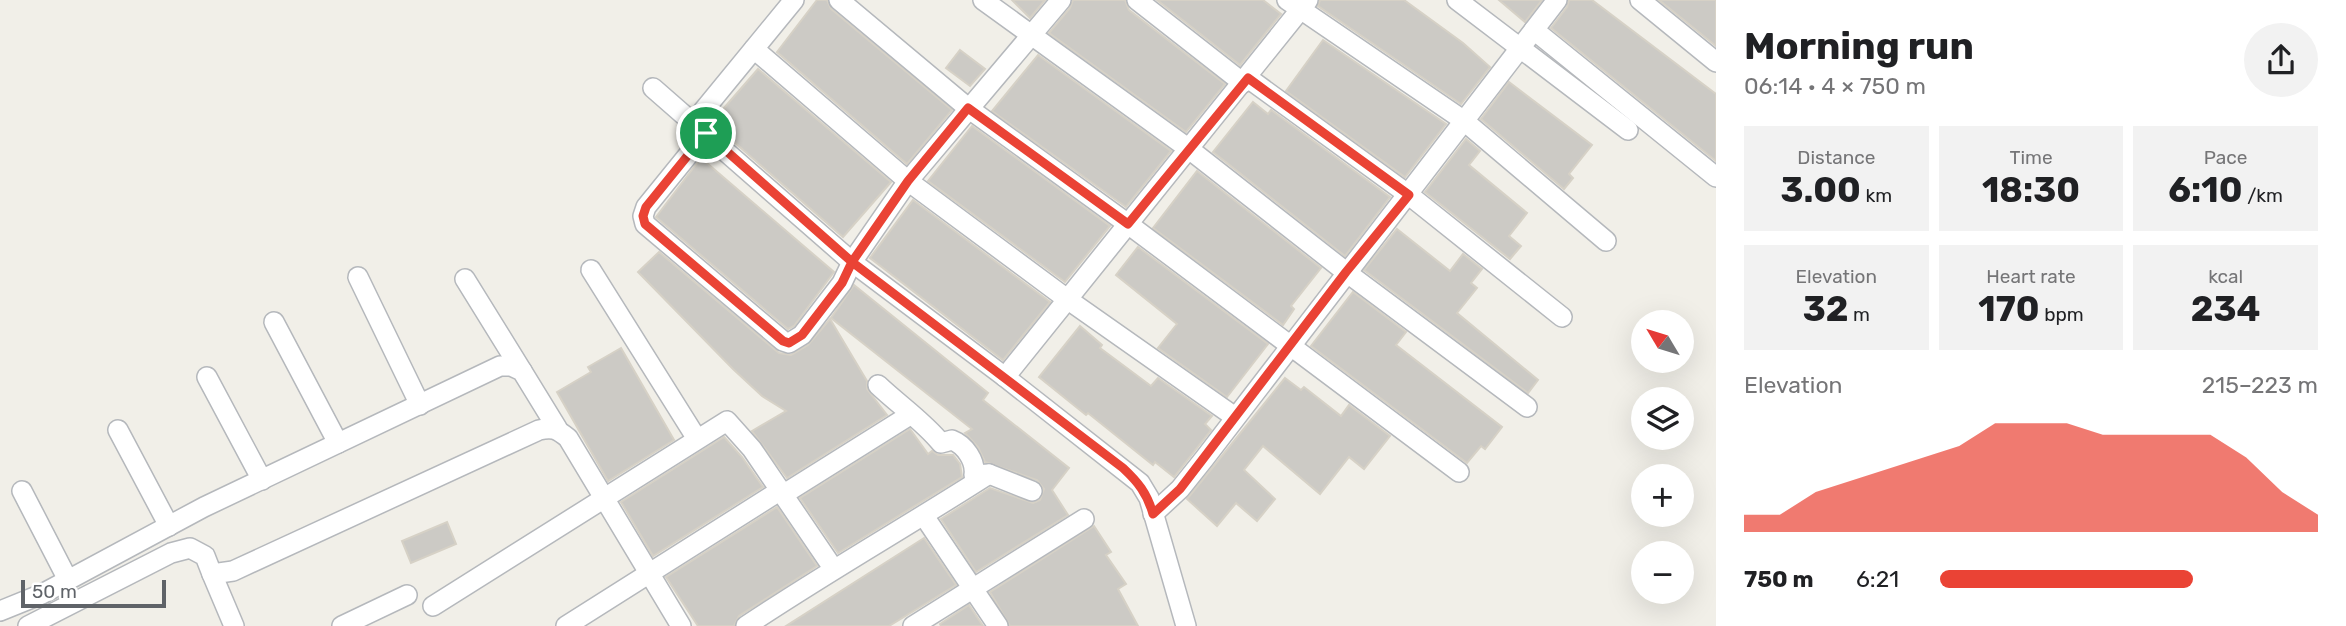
<!DOCTYPE html>
<html lang="en">
<head>
<meta charset="utf-8">
<style>
	body { margin:0; font-family:Rubik,sans-serif; background:#f2f2f2; color:#202124; height:100vh; display:flex; flex-direction:column; font-size:26px; white-space:nowrap }
	* { box-sizing:border-box; margin:0 }
	p { font-size:23px; color:#757577 }
	.icon { flex:none; width:38px; height:38px; fill:none; stroke:currentColor; stroke-width:2; stroke-linecap:round; stroke-linejoin:round }
	.map { position:relative; flex:1; overflow:hidden }
	.panel { display:flex; flex-direction:column; background:#fff; width:630px }
	.panel>* { flex:none }
	.needle { width:46px; rotate:308deg }
	.tools { position:absolute; left:1631px; top:310px; display:grid; gap:14px }
	.tools a { display:grid; place-items:center; width:63px; height:63px; border-radius:50%; background:#fff; box-shadow:0 7px 28px #0002; font-size:35px }
	.scale { position:absolute; left:21px; bottom:18px; width:145px; box-sizing:border-box; padding-left:7px; border:4px solid #5f6368; border-top:0; font-size:19px; line-height:24px; white-space:nowrap; color:#5f6368; -webkit-text-stroke:5px #fff; paint-order:stroke }
	.pin { position:absolute; display:grid; place-items:center; width:60px; height:60px; color:#fff; margin:-30px; border:4px solid #fff; border-radius:50%; box-shadow:0 2px 7px #0007 }
	.round { display:grid; place-items:center; flex:none; width:74px; height:74px; border-radius:37px; background:#f2f2f2 }
	.head { display:flex; align-items:center; justify-content:space-between; height:119px; padding:0 28px }
	h1 { font-size:38px; font-weight:700; line-height:52px }
	.metrics { display:grid; grid-template-columns:repeat(3,1fr); gap:10px; height:119px; padding:7px 28px }
	.metrics div { display:grid; align-content:center; border-radius:0px; background:#f2f2f2; text-align:center }
	.metrics b { font-size:35px; font-weight:700 }
	.metrics small { font-size:19px; font-weight:400 }
	.metrics p { font-size:19px }
	.chart { height:196px; padding:14px 28px }
	.chart p { display:flex; justify-content:space-between }
	.chart svg { width:100%; height:126px; margin-top:7px; fill:#ea4335; opacity:.7 }
	ul { padding:0 28px; list-style:none; font-size:23px }
	li { display:grid; grid-template-columns:112px 84px 1fr; align-items:center; height:52px }
	li i { height:18px; border-radius:9px; background:#ea4335 }
	main { display:flex; flex:1; min-height:0 }
	.map>svg:first-child { display:block }
	.building { fill:#cccac5; stroke:#d6d1c6; stroke-width:2 }
	.lines { fill:none; stroke-linecap:round; stroke-linejoin:round }
	.minor-casing { stroke:#b5b8bc; stroke-width:22 }
	.minor { stroke:#fff; stroke-width:19 }
	.route-casing { stroke:#fff; stroke-width:14 }
	.route { stroke:#ea4335; stroke-width:9 }
</style>
</head>
<body>
<main>
<div class="map">
<svg width="1716" height="626" viewBox="0 0 1716 626">
	<rect width="100%" height="100%" fill="#f1efe8"/>
	<g class="building">
		<polygon points="817,0 827,0 831,9 952,110 907,164 777,52"/>
		<polygon points="1012,0 1045,0 1030,18"/>
		<polygon points="1073,0 1125,0 1129,10 1225,84 1186,132 1049,33 1070,8"/>
		<polygon points="1157,0 1263,0 1281,14 1240,65"/>
		<polygon points="1320,0 1404,0 1463,43 1490,67 1461,104 1318,6"/>
		<polygon points="1499,0 1542,0 1525,22"/>
		<polygon points="1569,0 1592,0 1716,94 1716,161 1551,28 1567,7"/>
		<polygon points="1659,0 1716,0 1716,46"/>
		<polygon points="1323,40 1446,124 1405,177 1286,91"/>
		<polygon points="960,50 985,69 970,86 946,68"/>
		<polygon points="1038,55 1171,151 1126,207 992,111"/>
		<polygon points="758,69 891,182 843,237 718,128 716,117"/>
		<polygon points="1509,82 1592,145 1569,174 1573,178 1564,189 1481,119"/>
		<polygon points="1253,102 1268,114 1271,110 1390,197 1345,256 1213,152"/>
		<polygon points="972,126 1110,226 1065,282 928,181"/>
		<polygon points="1466,139 1480,151 1469,165 1527,213 1509,236 1521,246 1510,259 1425,192"/>
		<polygon points="701,158 834,272 794,326 788,329 656,217"/>
		<polygon points="1197,171 1321,268 1291,306 1294,309 1283,325 1153,228"/>
		<polygon points="913,200 1050,302 1003,360 870,258"/>
		<polygon points="1397,229 1450,271 1463,254 1482,269 1471,283 1477,288 1457,313 1538,380 1528,393 1364,270"/>
		<polygon points="1138,247 1268,344 1227,397 1158,348 1177,324 1116,275"/>
		<polygon points="659,252 779,353 791,355 808,345 830,319 867,381 867,389 887,415 787,478 752,431 786,411 762,396 733,369 638,272"/>
		<polygon points="854,285 988,393 983,400 1069,468 1052,490 1068,515 976,572 941,519 990,488 1033,503 1040,500 1044,489 1037,480 985,462 978,447 965,433 972,429 831,318"/>
		<polygon points="1353,292 1406,332 1396,345 1502,427 1485,449 1481,446 1467,463 1311,346"/>
		<polygon points="1080,326 1102,345 1100,348 1151,386 1158,378 1212,416 1205,424 1211,430 1174,477 1155,462 1153,465 1088,413 1086,415 1039,377"/>
		<polygon points="621,348 674,440 608,481 557,392 591,372 588,367"/>
		<polygon points="1285,378 1301,390 1304,387 1341,416 1349,405 1390,436 1364,469 1349,457 1320,494 1263,446 1244,470 1275,499 1257,521 1236,503 1217,526 1187,499"/>
		<polygon points="910,429 928,454 932,451 938,455 953,455 960,464 962,477 838,553 800,498"/>
		<polygon points="724,437 742,457 763,487 653,556 621,502"/>
		<polygon points="777,507 817,566 739,616 734,626 698,626 666,577"/>
		<polygon points="447,522 456,544 411,563 402,541"/>
		<polygon points="1094,526 1111,552 1106,555 1126,584 1118,589 1138,626 1010,626 990,592"/>
		<polygon points="924,538 956,585 889,626 786,626"/>
		<polygon points="969,605 983,626 941,626 940,624"/>
	</g>
	<g class="lines">
		<defs>
			<g id="minor">
				<polyline points="794,0 703,111 706,133 646,207 643,216 645,224 783,341 789,343 802,335 842,283 852,262 908,181 1061,0"/>
				<polyline points="839,0 968,108 1128,224 1459,472"/>
				<polyline points="983,0 1189,149 1346,272 1527,407"/>
				<polyline points="1137,0 1243,83"/>
				<polyline points="1287,0 1463,120 1606,241"/>
				<polyline points="1457,0 1628,130"/>
				<polyline points="1640,0 1716,62"/>
				<polyline points="1534,30 1716,177"/>
				<polyline points="754,49 908,181 1067,299 1235,417"/>
				<polyline points="1248,78 1409,195 1562,317"/>
				<polyline points="653,88 852,262 1005,377 1140,483 1149,498 1186,626"/>
				<polyline points="591,270 697,439"/>
				<polyline points="358,277 420,405"/>
				<polyline points="465,279 522,371"/>
				<polyline points="274,322 338,443"/>
				<polyline points="207,377 262,480"/>
				<polyline points="1005,377 1308,0"/>
				<path d="M878,385C899,405 923,421 941,443L952,440C965,445 976,461 974,475L989,474L1032,491"/>
				<polyline points="118,430 169,526"/>
				<polyline points="22,491 68,580"/>
				<polyline points="784,494 910,415"/>
				<polyline points="1153,514 1180,489 1204,459 1557,0"/>
				<polyline points="924,516 998,626"/>
				<polyline points="212,574 234,626"/>
				<polyline points="433,606 727,421 752,449 833,568"/>
				<polyline points="0,611 42,594 204,507 500,366 511,366 522,371 557,428"/>
				<path d="M28,626L171,553L190,548L205,556L212,574L233,571L539,430C553,427 557,429 568,438L681,626"/>
				<polyline points="342,626 407,595"/>
				<polyline points="566,626 781,490"/>
				<path d="M746,626C825,573 908,526 989,474"/>
				<polyline points="913,626 1084,519"/>
			</g>
		</defs>
		<use href="#minor" class="minor-casing"/>
		<use href="#minor" class="minor"/>
	</g>
	<g class="lines">
		<defs>
			<path id="route" d="M706,133L852,262L1123,468C1138,482 1147,493 1153,514L1180,489L1346,272L1409,195L1248,78L1128,224L968,108L908,181L852,262L842,283L802,335L789,343L783,341L645,224L643,216L646,207L706,133"/>
		</defs>
		<use href="#route" class="route-casing"/>
		<use href="#route" class="route"/>
	</g>
</svg>
<div class="tools">
<a><svg class="needle" viewBox="-14 -14 28 28"><path d="M0-13l5 13h-10z" fill="#e53935"/><path d="M0 13l5-13h-10z" fill="#757577"/></svg></a>
<a><svg class="icon" aria-label="layers" viewBox="0 0 24 24"><path d="M12 4l9 5-9 5-9-5zM3 14l9 5 9-5"/></svg></a>
<a>+</a>
<a>−</a>
</div>
<div class="scale">50 m</div>
<div class="pin" style="left:706px;top:133px;background:#1e9e55"><svg class="icon" aria-label="arrive" viewBox="0 0 24 24"><path d="M6 21V4h12l-3 4 3 4H6"/></svg></div>
</div>
<section class="panel">
<div class="head"><div><h1>Morning run</h1><p>06:14 · 4 × 750 m</p></div><a class="round"><svg class="icon" aria-label="share" viewBox="0 0 24 24"><path d="M12 15V3M7 8l5-5 5 5M5 13v7h14v-7"/></svg></a></div>
<div class="metrics">
<div><p>Distance</p><b>3.00<small> km</small></b></div>
<div><p>Time</p><b>18:30</b></div>
<div><p>Pace</p><b>6:10<small> /km</small></b></div>
</div>
<div class="metrics">
<div><p>Elevation</p><b>32<small> m</small></b></div>
<div><p>Heart rate</p><b>170<small> bpm</small></b></div>
<div><p>kcal</p><b>234</b></div>
</div>
<div class="chart"><p><span>Elevation</span>215–223 m</p>
<svg viewBox="0 0 160 44" preserveAspectRatio="none"><path d="M0 44V38L10 38L20 30L30 26L40 22L50 18L60 14L70 6L80 6L90 6L100 10L110 10L120 10L130 10L140 18L150 30L160 38V44z"/></svg>
</div>
<ul>
<li><b>750 m</b>6:21<i style="width:67%"></i></li>
</ul>
</section>
</main>
</body>
</html>
